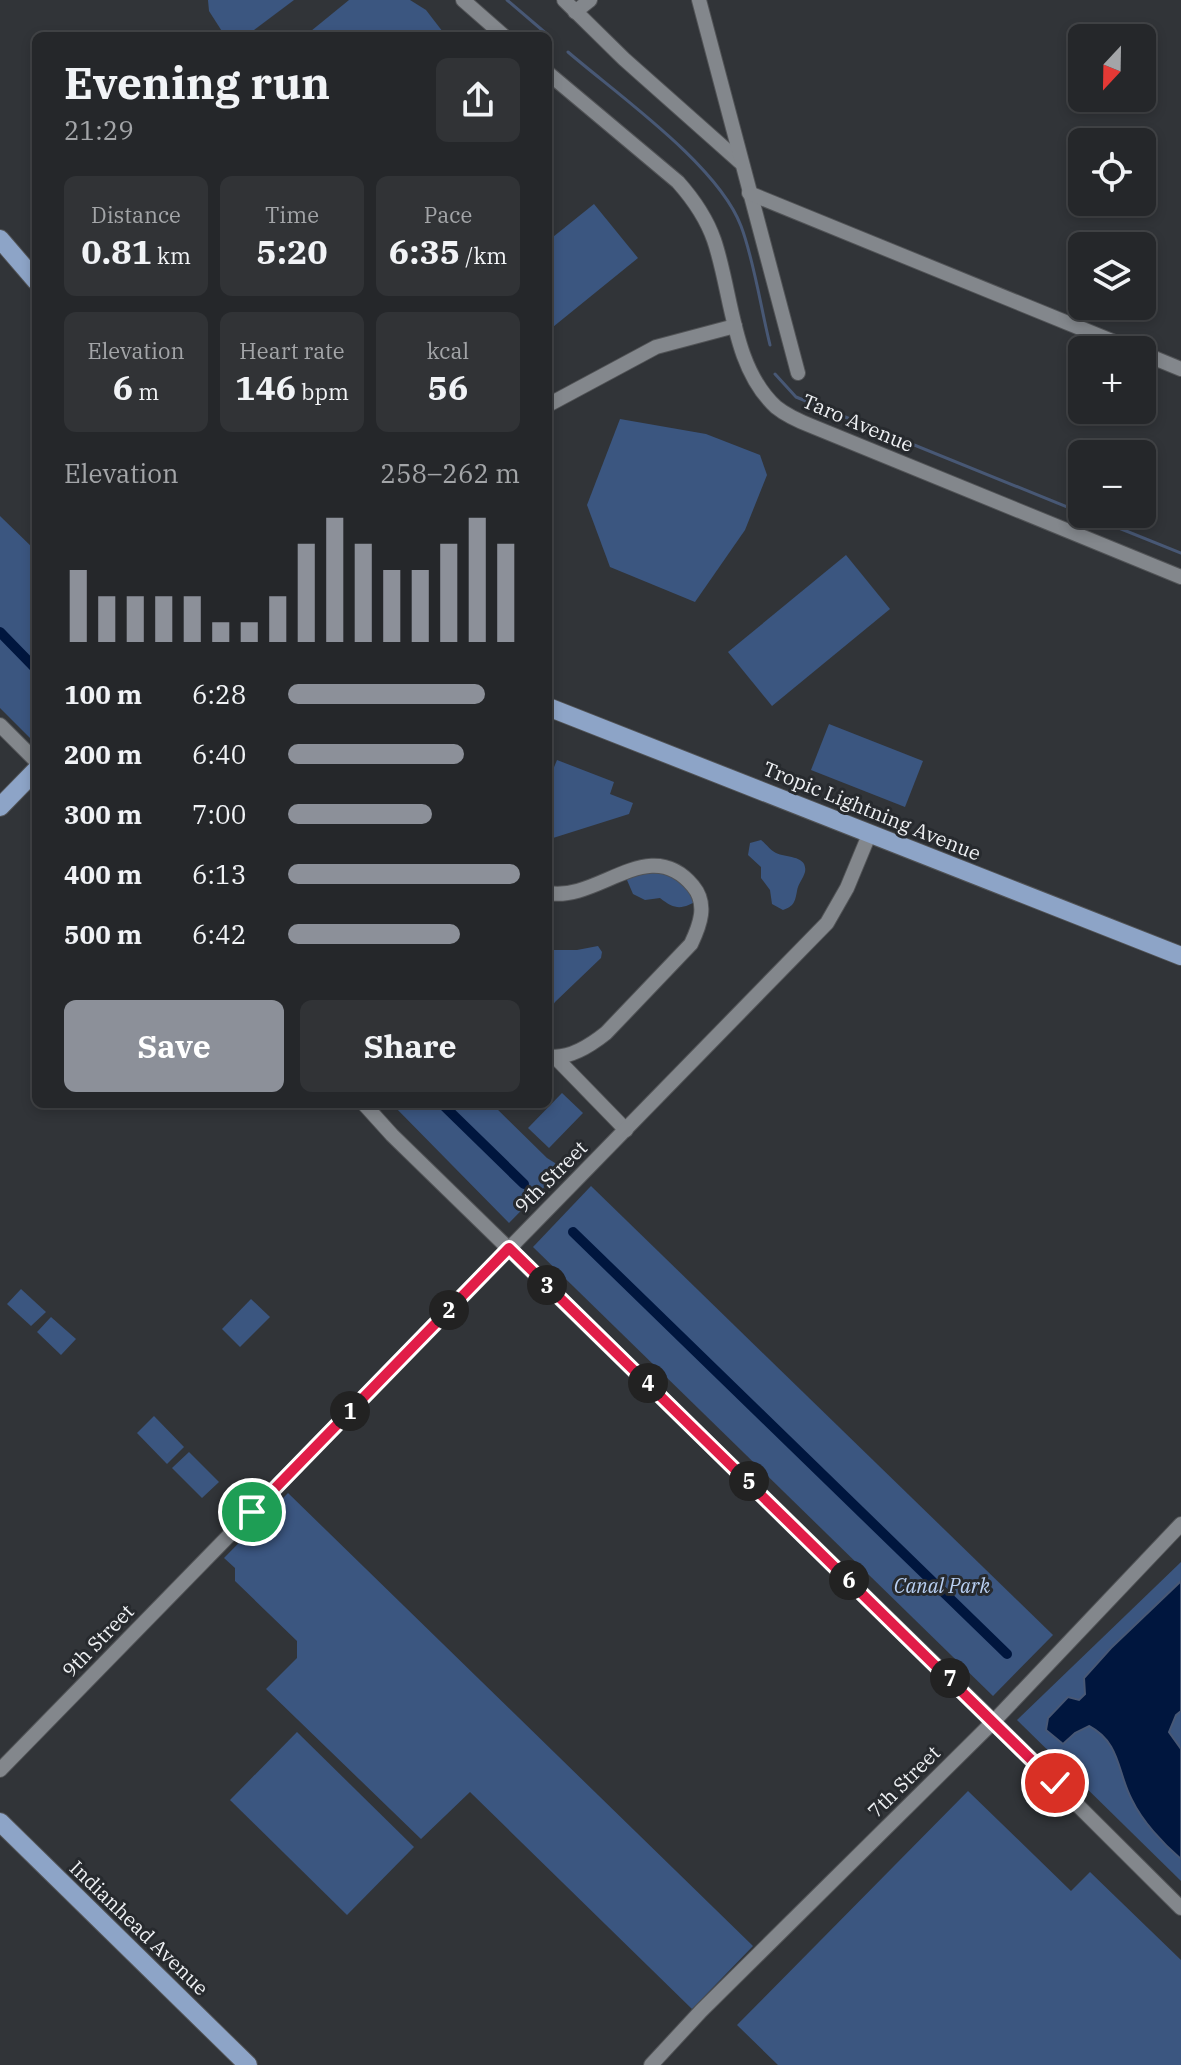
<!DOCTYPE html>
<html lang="en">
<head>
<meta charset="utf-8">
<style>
	body { margin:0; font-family:"IBM Plex Serif",serif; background:#313336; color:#f1f3f6; height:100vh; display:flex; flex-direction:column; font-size:30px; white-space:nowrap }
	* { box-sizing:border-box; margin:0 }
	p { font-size:26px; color:#a3a5a8 }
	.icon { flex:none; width:44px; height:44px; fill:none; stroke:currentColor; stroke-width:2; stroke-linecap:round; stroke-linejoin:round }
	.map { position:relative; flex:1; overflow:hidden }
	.panel { position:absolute; left:32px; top:32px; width:520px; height:1076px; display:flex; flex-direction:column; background:#25272a; border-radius:12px; box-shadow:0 4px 12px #0003,0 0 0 2px #424447 }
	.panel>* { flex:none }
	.needle { width:52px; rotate:202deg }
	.tools { position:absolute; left:1068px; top:24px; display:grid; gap:16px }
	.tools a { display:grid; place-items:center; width:88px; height:88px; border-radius:12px; background:#25272a; box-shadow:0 4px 12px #0003,0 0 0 2px #424447; font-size:40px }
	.pin { position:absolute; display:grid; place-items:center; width:68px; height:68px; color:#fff; margin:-34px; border:4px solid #fff; border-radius:50%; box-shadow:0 2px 8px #0007 }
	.km { position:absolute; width:40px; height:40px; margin:-20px; border-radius:50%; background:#222; color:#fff; font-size:22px; line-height:40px; text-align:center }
	.round { display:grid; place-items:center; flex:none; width:84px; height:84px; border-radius:12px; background:#313336 }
	.head { display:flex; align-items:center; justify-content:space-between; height:136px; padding:0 32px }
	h1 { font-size:44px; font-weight:700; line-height:60px }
	.metrics { display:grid; grid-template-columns:repeat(3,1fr); gap:12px; height:136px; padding:8px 32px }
	.metrics div { display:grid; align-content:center; border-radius:12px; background:#313336; text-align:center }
	.metrics b { font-size:34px; font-weight:700 }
	.metrics small { font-size:22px; font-weight:400 }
	.metrics p { font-size:22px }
	.chart { height:224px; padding:16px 32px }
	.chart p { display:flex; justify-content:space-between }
	.chart svg { width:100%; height:144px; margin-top:8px; stroke:#8c9099; stroke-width:6 }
	.primary-button { display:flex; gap:16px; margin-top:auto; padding:16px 32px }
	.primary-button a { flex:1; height:92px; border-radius:12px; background:#8c9099; color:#fff; font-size:32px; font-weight:700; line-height:92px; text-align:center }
	.primary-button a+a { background:#313336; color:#f1f3f6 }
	ul { padding:0 32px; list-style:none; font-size:26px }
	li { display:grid; grid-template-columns:128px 96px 1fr; align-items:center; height:60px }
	li i { height:20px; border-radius:10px; background:#8c9099 }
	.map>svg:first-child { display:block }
	.green { fill:#3b5680 }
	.water { fill:#00163e; stroke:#485875; stroke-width:2 }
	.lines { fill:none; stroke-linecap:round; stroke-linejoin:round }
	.stream { stroke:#485875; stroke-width:3 }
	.canal { stroke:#00163e; stroke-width:10 }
	.minor-casing { stroke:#515356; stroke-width:16 }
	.major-casing { stroke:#515356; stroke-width:20 }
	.minor { stroke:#83878c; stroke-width:14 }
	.major { stroke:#8da4c7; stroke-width:18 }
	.route-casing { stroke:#fff; stroke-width:16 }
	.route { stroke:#e11d48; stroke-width:10 }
	.labels { text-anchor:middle; stroke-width:6; stroke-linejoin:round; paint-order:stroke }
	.street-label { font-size:20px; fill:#eff1f4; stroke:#272a2e }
	.park-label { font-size:20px; font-style:italic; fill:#b9d0f3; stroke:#272a2e }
</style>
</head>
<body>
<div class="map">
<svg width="1181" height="2065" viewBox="0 0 1181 2065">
	<rect width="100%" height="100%" fill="#313438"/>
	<g class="green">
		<polygon points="208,0 294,0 246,36 225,36 209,11"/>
		<polygon points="349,0 410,0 426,10 446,36 310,36 311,31"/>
		<polygon points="594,204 638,258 548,331 548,241"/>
		<polygon points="620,419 706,434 760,455 767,475 745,530 695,602 610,567 587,505"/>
		<polygon points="0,516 36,551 36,739 32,740 0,708"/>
		<polygon points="846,555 890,609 772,706 728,652"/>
		<polygon points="829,724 923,761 905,807 811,770"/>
		<polygon points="557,760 614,782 610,794 633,803 629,814 553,838 553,829 548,818 548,771 552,772"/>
		<path d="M761,840C766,844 770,850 776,853C786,858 808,855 805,872C803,879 798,884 797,891C795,902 794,906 783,910L772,904L770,890L761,878V867L748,855L750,843Z"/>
		<path d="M666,866L700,899C683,909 676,911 660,898L645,900L633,894L624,873Z"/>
		<polygon points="598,946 602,952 601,958 555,1002 550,1010 548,1006 548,950 577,950"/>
		<polygon points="562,1093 583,1113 549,1148 528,1128"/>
		<polygon points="392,1104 492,1104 547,1158 563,1168 509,1223"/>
		<polygon points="591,1186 1053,1635 993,1696 533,1247"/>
		<polygon points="21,1289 46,1312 31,1326 7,1304"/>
		<polygon points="251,1299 270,1317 240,1347 222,1329"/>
		<polygon points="51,1317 76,1339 61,1355 37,1332"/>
		<polygon points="154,1416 184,1447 167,1464 137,1433"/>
		<polygon points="189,1452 219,1482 202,1498 172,1468"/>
		<polygon points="288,1493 753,1946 692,2009 470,1792 421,1839 266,1689 297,1658 297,1641 235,1581 235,1568 224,1558"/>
		<polygon points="1181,1562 1181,1881 1017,1720"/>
		<polygon points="297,1732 414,1847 347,1915 230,1800"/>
		<polygon points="968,1791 1071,1891 1090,1872 1181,1960 1181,2065 778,2065 737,2025"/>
	</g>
	<path class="water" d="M1181,1581V1711L1176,1715L1169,1732L1181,1749V1859C1163,1844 1142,1821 1132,1800C1117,1772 1121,1743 1089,1726L1075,1733L1063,1744L1046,1730L1048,1718L1068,1697L1079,1700L1085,1694L1084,1678L1111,1648Z"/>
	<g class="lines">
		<g class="stream">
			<polyline points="507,0 548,35"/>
			<path d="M568,52C618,95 718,165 741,226C754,260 761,309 770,345"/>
			<polyline points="775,374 796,397 1082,513"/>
			<polyline points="1084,514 1181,553"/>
		</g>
		<g class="canal">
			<polyline points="0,632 36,669"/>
			<polyline points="442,1104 524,1184"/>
			<polyline points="573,1232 1007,1654"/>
		</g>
		<defs>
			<g id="minor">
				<polyline points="463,0 504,36"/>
				<polyline points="564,0 624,59 740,162"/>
				<polyline points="699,0 798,373"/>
				<polyline points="575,12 590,0"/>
				<path d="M548,73L678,182C694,200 706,217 714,240C732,292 732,367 776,407C787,416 801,422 814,427L1181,577"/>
				<polyline points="749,193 1134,350"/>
				<polyline points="1142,353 1181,369"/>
				<polyline points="548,405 656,347 735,326"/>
				<polyline points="0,725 36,761"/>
				<path d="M548,893C599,902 649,833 693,886C708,904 700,925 691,944L606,1033C591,1045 568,1060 548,1056"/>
				<polyline points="556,1058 626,1130"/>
				<polyline points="364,1104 392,1135 984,1712 1181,1908"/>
				<polyline points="0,1770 827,923 847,888 869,835"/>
				<polyline points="651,2065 701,2011 994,1721 1181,1524"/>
			</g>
			<g id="major">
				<polyline points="0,239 36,281"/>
				<polyline points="548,707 1181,956"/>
				<polyline points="0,807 36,770"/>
				<polyline points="0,1822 248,2065"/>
			</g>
		</defs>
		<use href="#minor" class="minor-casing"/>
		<use href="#major" class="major-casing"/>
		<use href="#minor" class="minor"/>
		<use href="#major" class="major"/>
	</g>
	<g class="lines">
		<defs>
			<polyline id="route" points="252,1512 509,1248 1055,1783"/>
		</defs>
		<use href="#route" class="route-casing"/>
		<use href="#route" class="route"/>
	</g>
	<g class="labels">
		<g class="street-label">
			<text transform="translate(858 423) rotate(23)" y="7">Taro Avenue</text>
			<text transform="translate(872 811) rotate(22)" y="7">Tropic Lightning Avenue</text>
			<text transform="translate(551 1177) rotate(-45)" y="7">9th Street</text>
			<text transform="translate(98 1641) rotate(-46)" y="7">9th Street</text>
			<text transform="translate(904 1782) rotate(-45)" y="7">7th Street</text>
			<text transform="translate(139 1928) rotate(44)" y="7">Indianhead Avenue</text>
		</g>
		<g class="park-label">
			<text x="942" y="1593">Canal Park</text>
		</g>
	</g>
</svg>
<div class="tools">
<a><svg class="needle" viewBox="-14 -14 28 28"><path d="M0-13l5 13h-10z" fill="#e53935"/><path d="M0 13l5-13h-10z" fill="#a3a5a8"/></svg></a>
<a><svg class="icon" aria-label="locate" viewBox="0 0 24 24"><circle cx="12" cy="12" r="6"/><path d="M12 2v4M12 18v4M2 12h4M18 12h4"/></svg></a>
<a><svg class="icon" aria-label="layers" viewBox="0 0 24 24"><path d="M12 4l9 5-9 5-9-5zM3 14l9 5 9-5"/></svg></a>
<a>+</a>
<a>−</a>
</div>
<div class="pin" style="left:252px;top:1512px;background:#1e9e55"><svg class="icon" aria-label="arrive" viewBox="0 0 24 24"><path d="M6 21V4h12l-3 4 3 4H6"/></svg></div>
<div class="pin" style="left:1055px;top:1783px;background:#d93025"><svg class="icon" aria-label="check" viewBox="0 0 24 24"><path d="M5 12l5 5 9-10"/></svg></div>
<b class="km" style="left:350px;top:1411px">1</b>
<b class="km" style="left:449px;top:1310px">2</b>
<b class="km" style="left:547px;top:1285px">3</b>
<b class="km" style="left:648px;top:1383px">4</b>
<b class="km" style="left:749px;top:1481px">5</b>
<b class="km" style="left:849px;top:1580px">6</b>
<b class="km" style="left:950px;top:1678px">7</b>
<section class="panel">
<div class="head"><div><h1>Evening run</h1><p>21:29</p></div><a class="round"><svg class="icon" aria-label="share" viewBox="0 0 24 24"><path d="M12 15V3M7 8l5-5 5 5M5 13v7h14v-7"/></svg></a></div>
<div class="metrics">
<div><p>Distance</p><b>0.81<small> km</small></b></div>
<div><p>Time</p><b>5:20</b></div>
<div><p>Pace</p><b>6:35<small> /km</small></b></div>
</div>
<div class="metrics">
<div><p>Elevation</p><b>6<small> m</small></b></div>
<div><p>Heart rate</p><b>146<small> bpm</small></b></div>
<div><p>kcal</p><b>56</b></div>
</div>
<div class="chart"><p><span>Elevation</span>258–262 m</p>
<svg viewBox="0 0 160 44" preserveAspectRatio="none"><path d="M5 44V22M15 44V30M25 44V30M35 44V30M45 44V30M55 44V38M65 44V38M75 44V30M85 44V14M95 44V6M105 44V14M115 44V22M125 44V22M135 44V14M145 44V6M155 44V14"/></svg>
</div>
<ul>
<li><b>100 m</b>6:28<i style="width:85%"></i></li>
<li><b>200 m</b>6:40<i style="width:76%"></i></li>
<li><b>300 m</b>7:00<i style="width:62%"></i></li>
<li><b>400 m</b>6:13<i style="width:100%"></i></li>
<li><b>500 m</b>6:42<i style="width:74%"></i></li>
</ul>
<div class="primary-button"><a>Save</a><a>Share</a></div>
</section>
</div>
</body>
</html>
